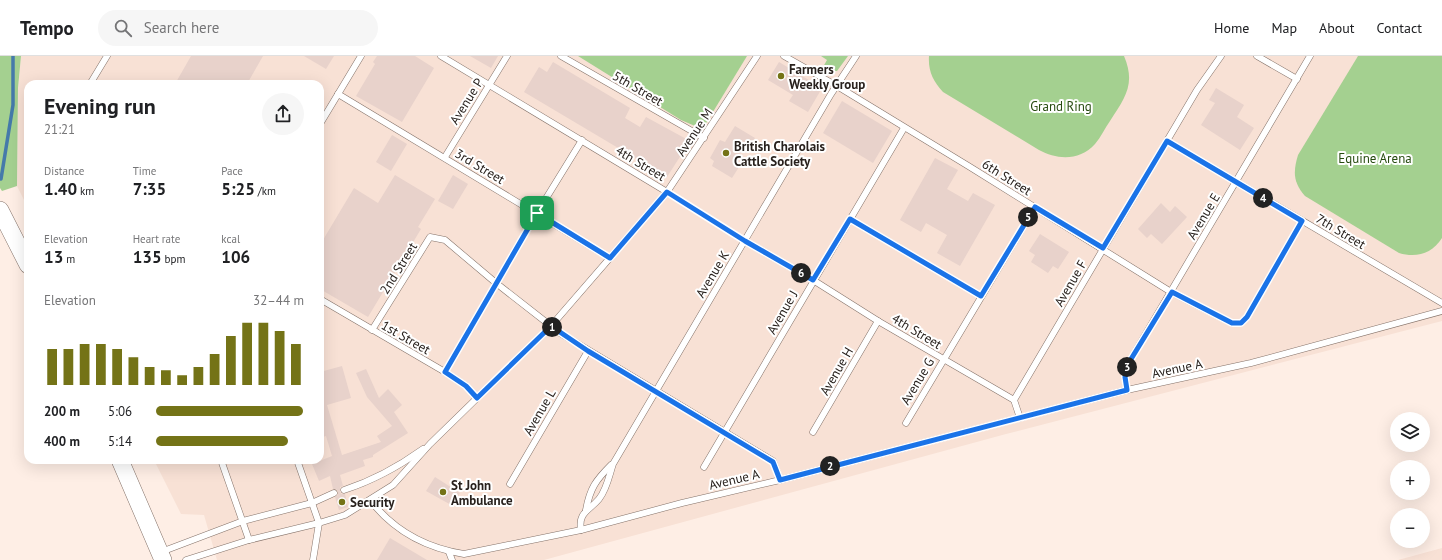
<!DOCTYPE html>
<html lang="en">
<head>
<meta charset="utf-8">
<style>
	body { margin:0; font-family:"PT Sans",sans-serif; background:#f6f6f6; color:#202124; height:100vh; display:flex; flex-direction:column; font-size:15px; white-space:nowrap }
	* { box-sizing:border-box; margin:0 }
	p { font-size:13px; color:#757577 }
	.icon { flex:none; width:22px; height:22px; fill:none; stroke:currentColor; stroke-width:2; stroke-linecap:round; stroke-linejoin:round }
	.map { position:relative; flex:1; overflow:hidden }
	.panel { position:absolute; left:24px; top:24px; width:300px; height:384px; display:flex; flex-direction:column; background:#fff; border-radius:12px; box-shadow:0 4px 16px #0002 }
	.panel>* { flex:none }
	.fabs { position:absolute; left:1390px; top:356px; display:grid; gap:8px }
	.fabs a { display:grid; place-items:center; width:40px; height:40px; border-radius:50%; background:#fff; box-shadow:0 4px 16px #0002; font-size:20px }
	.pin { position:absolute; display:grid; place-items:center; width:34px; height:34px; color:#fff; margin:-17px; border-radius:8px; box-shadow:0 2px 6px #0006 }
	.km { position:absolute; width:20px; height:20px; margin:-10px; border-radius:50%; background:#222; color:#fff; font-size:11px; line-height:20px; text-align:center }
	.round { display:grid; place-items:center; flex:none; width:42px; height:42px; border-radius:21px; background:#f6f6f6 }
	.head { display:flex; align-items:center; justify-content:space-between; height:68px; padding:0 20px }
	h1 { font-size:22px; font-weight:700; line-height:30px }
	.stats { display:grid; grid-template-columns:repeat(3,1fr); gap:6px; height:68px; padding:4px 20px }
	.stats div { display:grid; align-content:center }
	.stats b { font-size:17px; font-weight:700 }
	.stats small { font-size:11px; font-weight:400 }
	.stats p { font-size:11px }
	.chart { height:112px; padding:8px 20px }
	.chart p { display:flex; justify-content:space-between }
	.chart svg { width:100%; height:72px; margin-top:4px; stroke:#747317; stroke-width:6 }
	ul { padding:0 20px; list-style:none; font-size:13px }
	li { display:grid; grid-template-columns:64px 48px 1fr; align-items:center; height:30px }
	li i { height:10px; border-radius:5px; background:#747317 }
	header { display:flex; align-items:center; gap:24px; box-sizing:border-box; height:56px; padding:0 20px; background:#fff; border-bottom:1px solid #e0e0e0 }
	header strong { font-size:19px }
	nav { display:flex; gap:22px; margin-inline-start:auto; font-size:14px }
	.search { width:280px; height:36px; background:#f6f6f6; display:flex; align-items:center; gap:10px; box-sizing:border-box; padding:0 14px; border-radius:22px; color:#757577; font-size:15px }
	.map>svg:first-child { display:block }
	.built { fill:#f8e1d5 }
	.green { fill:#a4d090 }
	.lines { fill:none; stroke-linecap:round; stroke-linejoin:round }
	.stream { stroke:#457aaa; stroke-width:3.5 }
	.building { fill:#e8d2cb }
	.lane-casing { stroke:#847269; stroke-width:7 }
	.secondary-casing { stroke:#847269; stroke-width:18 }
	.lane { stroke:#fff; stroke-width:6 }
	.secondary { stroke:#fff; stroke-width:17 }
	.route-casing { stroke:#fff; stroke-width:8 }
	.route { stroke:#1a73e8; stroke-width:5 }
	.poi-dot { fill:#747317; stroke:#fff; stroke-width:1.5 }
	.labels { text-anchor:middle; stroke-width:4; stroke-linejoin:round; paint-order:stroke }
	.poi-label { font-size:13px; font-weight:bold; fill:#28211d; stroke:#fff; text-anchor:start }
	.street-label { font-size:13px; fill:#28211d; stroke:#fff }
	.park-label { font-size:13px; fill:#274b10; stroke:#fff }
</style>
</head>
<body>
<header>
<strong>Tempo</strong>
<div class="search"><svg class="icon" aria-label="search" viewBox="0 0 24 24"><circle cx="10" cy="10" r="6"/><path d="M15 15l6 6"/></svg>Search here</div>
<nav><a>Home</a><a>Map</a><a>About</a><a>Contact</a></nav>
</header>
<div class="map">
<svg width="1442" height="504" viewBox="0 0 1442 504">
	<rect width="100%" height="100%" fill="#feeee5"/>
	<g class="built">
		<polygon points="21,0 1442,0 1442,265 1006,378 544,504 217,504 204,459 181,458 154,404 320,404 320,28 28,28 28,152 17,130 18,32"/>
		<polygon points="1442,492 1442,504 1396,504 1398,504"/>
	</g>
	<g class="green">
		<polygon points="0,0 21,0 18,32 17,130 2,135 0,132"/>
		<polygon points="578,0 747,0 705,69 695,70 681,64"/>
		<polygon points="821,0 848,0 837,15 832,15 823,11 827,4"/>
		<path d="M929,0H1124C1136,28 1125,42 1110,65C1105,72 1101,81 1095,88C1080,105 1057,104 1039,94L943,36C933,25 928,15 929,0Z"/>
		<path d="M1358,0H1442V182C1432,198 1416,202 1399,197L1305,140C1293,126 1293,116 1298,99Z"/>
	</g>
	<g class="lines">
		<polyline class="stream" points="1,123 13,49 13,0"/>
	</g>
	<g class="building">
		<polygon points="191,0 263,0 247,28 175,28"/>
		<polygon points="304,0 334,0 326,13"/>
		<polygon points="377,0 415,0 434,12 402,66 356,40 375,8 373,6"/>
		<polygon points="470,0 498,0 491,12"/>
		<polygon points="553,6 630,52 625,62 640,71 646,61 690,85 667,121 524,36 539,11 547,16"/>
		<polygon points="779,6 822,32 808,56 789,45 793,39 768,24"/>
		<polygon points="1216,32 1244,49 1237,61 1254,72 1240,94 1201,69 1215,47 1209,44"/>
		<polygon points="842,45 892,75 873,107 823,77"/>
		<polygon points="735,70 755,82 749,93 745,90 734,108 739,111 732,122 712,110 714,105 710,102 720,84 725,86"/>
		<polygon points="392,79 407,88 391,115 376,106"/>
		<polygon points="935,102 958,114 947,133 968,145 973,137 995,149 960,210 937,197 947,179 926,167 921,176 900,164"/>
		<polygon points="395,119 435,143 418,171 421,173 368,261 320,233 320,189 354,132 378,147"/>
		<polygon points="453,119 468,128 453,153 438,145"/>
		<polygon points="1161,147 1170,156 1175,150 1187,161 1162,188 1151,178 1147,182 1138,173"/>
		<polygon points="1040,178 1069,196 1058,213 1053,210 1048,217 1031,206 1035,199 1029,195"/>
		<polygon points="342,310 351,342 327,349 342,399 381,386 377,380 392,370 367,341 356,317 366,313 379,342 388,333 402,349 394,356 408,377 373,399 373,401 363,404 365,410 340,419 343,430 340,431 340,435 341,438 345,438 348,451 339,454 335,441 338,439 338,436 336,433 333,433 330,420 319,425 312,408 332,400 326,380 320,382 320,316"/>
		<polygon points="435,421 460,437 453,450 426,435"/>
		<polygon points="390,482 427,504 377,504"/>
	</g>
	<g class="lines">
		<defs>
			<g id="lane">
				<polyline points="441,0 667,136 745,185 813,224 878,265 1014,344"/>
				<polyline points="561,0 704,82"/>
				<polyline points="784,0 837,30 970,111 1171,236 1232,267 1241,267 1247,261 1302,165"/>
				<polyline points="1257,0 1297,23"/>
				<polyline points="90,28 107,0"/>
				<polyline points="338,38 610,202"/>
				<polyline points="320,68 361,0"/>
				<polyline points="1167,85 1442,247"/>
				<polyline points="445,101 507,0"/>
				<polyline points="850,163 981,240"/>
				<polyline points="320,243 445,316 466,330 477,342"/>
				<polyline points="372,274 430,181 445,184 496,227 560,277 773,405 780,424"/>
				<polyline points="445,316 537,157 582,84"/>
				<polyline points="1127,334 1125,321 1128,308 1310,0"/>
				<polyline points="1014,344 1197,34 1221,0"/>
				<polyline points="1014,344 1020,362"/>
				<polyline points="906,367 1035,151"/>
				<polyline points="813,376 878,265"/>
				<polyline points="221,404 249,484"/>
				<polyline points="297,404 319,467 313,504"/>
				<polyline points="704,411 904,72"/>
				<polyline points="510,428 588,295"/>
				<path d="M344,434C372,425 398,411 423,393"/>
				<path d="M370,444C394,475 426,492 464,498L581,474L682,447L780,424L1127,334L1251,307L1442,255"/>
				<path d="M586,454C590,432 596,424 611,409"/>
				<path d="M581,474C578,456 589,455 599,443C607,433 609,420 613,408L831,38L856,0"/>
				<polyline points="161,496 243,465 312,447 334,437"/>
				<polyline points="449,496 452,504"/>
				<polyline points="186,504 249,484 319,467 345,459 393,429 430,388 551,270 667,136 757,0"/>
			</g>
			<g id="secondary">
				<polyline points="0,154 28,209"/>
				<polyline points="120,404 163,504"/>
			</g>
		</defs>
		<use href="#lane" class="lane-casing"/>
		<use href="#secondary" class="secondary-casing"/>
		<use href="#lane" class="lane"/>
		<use href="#secondary" class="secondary"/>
	</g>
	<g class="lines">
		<defs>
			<polygon id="route" points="1167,85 1302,165 1247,261 1241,267 1232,267 1172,236 1128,308 1125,321 1127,334 780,424 773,406 588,295 551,270 477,342 466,330 445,316 537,157 610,202 667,136 745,185 813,224 850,163 981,240 1035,151 1103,192"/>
		</defs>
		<use href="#route" class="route-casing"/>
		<use href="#route" class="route"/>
	</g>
	<g class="poi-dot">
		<circle cx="781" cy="20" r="4"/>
		<circle cx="726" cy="97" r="4"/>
		<circle cx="443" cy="436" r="4"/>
		<circle cx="342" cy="446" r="4"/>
	</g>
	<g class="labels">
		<g class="poi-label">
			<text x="789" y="18">Farmers<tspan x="789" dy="15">Weekly Group</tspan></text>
			<text x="734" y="95">British Charolais<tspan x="734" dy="15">Cattle Society</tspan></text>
			<text x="451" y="434">St John<tspan x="451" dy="15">Ambulance</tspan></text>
			<text x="350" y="451">Security</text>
		</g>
		<g class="street-label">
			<text transform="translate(638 32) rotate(30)" y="5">5th Street</text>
			<text transform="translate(466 45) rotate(-58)" y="5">Avenue P</text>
			<text transform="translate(694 76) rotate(-56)" y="5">Avenue M</text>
			<text transform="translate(641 107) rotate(31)" y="5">4th Street</text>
			<text transform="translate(480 110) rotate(31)" y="5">3rd Street</text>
			<text transform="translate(1007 121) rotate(32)" y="5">6th Street</text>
			<text transform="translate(1203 160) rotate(-59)" y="5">Avenue E</text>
			<text transform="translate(1341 175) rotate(31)" y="5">7th Street</text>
			<text transform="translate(398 212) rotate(-58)" y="5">2nd Street</text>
			<text transform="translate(712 218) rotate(-59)" y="5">Avenue K</text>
			<text transform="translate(1070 227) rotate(-60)" y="5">Avenue F</text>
			<text transform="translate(782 256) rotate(-60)" y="5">Avenue J</text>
			<text transform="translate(917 275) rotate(31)" y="5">4th Street</text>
			<text transform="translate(406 281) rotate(30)" y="5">1st Street</text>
			<text transform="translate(1177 312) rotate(-12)" y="5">Avenue A</text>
			<text transform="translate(836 315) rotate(-60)" y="5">Avenue H</text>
			<text transform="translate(917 325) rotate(-59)" y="5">Avenue G</text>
			<text transform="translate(539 356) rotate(-60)" y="5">Avenue L</text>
			<text transform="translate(734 423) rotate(-13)" y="5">Avenue A</text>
		</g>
		<g class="park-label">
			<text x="1061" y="55">Grand Ring</text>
			<text x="1375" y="107">Equine Arena</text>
		</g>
	</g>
</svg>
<div class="fabs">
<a><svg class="icon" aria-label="layers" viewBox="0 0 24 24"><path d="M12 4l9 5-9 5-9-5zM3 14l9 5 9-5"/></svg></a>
<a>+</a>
<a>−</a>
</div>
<div class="pin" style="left:537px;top:157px;background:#1e9e55"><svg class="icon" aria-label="arrive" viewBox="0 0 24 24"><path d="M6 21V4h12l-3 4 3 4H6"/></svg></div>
<b class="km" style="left:552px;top:271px">1</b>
<b class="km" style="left:830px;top:410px">2</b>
<b class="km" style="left:1127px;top:311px">3</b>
<b class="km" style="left:1263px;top:142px">4</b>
<b class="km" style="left:1028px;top:161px">5</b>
<b class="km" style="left:801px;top:217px">6</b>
<section class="panel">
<div class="head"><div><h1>Evening run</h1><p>21:21</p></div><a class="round"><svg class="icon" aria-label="share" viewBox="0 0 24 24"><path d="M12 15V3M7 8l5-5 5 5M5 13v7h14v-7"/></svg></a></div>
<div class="stats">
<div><p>Distance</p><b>1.40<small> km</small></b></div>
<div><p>Time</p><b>7:35</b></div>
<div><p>Pace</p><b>5:25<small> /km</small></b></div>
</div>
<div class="stats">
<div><p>Elevation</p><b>13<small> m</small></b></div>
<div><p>Heart rate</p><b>135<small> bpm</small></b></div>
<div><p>kcal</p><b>106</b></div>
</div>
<div class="chart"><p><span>Elevation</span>32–44 m</p>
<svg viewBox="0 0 160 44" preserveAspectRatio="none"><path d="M5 44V22M15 44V22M25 44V19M35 44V19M45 44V22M55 44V27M65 44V33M75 44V35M85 44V38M95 44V33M105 44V25M115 44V14M125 44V6M135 44V6M145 44V11M155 44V19"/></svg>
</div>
<ul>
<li><b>200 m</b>5:06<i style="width:99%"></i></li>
<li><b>400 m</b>5:14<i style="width:89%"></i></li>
</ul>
</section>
</div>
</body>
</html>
